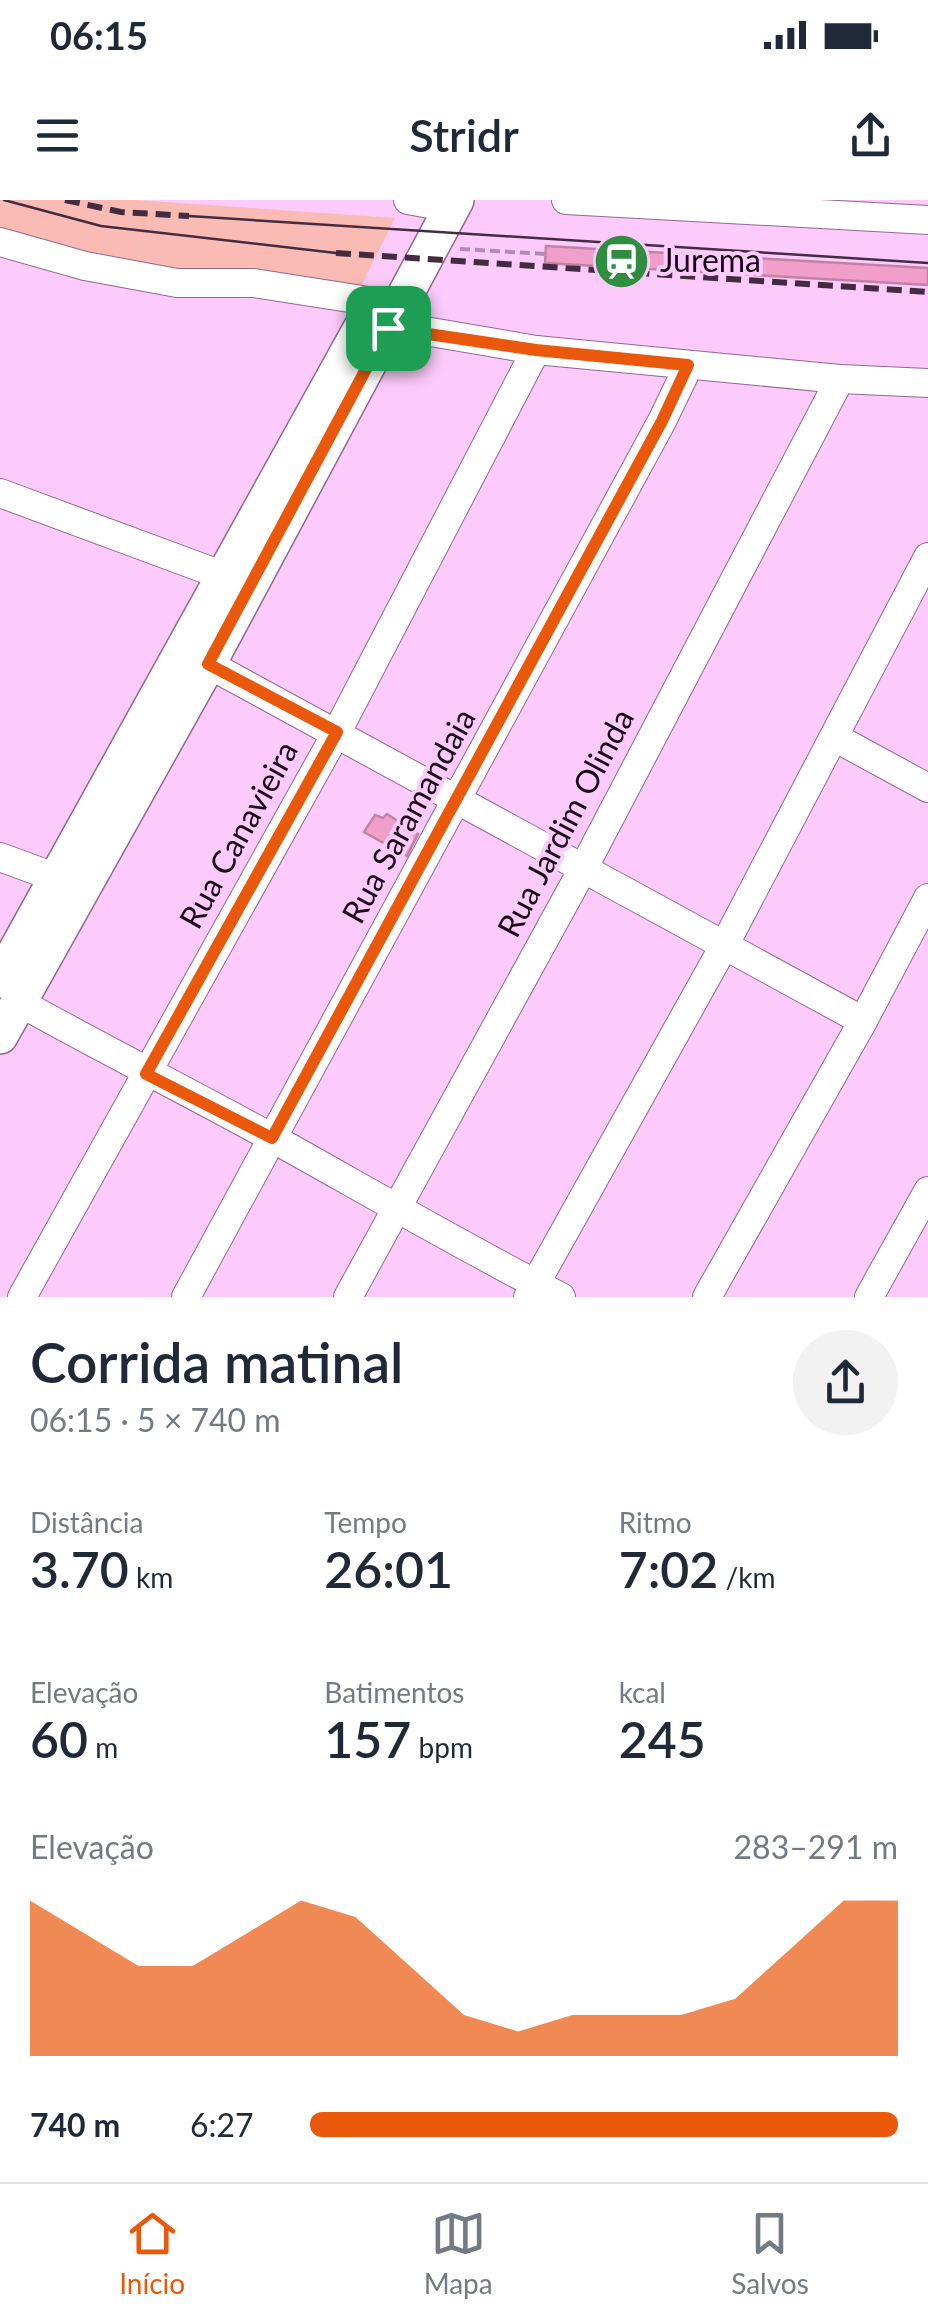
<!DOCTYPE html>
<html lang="pt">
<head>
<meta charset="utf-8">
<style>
	body { margin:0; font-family:Lato,sans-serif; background:#f2f2f3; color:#1f2937; height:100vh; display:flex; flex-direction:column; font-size:38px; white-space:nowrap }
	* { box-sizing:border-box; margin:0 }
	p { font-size:32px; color:#747a83 }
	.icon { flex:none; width:55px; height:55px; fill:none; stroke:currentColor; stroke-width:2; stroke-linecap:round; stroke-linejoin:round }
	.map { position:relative; height:1097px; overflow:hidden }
	.drawer { display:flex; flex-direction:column; background:#fff; flex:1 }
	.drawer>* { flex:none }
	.pin { position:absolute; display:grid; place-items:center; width:85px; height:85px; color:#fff; margin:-42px; border-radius:20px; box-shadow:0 5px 15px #0006 }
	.round { display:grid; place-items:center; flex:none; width:105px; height:105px; border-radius:52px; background:#f2f2f3 }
	.headline { display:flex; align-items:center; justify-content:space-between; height:170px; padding:0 30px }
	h1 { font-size:55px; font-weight:600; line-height:75px }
	.metrics { display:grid; grid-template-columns:repeat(3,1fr); gap:15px; height:170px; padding:10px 30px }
	.metrics div { display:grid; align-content:center }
	.metrics b { font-size:50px; font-weight:600 }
	.metrics small { font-size:28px; font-weight:400 }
	.metrics p { font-size:28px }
	.chart { height:280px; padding:20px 30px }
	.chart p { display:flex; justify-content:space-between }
	.chart svg { width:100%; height:180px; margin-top:10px; fill:#ea580c; opacity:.7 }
	ul { padding:0 30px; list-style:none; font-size:32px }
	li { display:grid; grid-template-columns:160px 120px 1fr; align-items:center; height:75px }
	li i { height:25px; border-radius:12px; background:#ea580c }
	.status { display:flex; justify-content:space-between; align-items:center; height:70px; padding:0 50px; background:#fff; direction:ltr }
	.status svg { height:28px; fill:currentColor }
	header { display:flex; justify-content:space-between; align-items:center; height:130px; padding:0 30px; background:#fff; font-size:45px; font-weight:600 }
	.menu { display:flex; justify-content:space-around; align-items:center; height:140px; border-top:2px solid #e0e1e3; background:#fff; font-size:28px; color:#747a83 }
	.menu a { display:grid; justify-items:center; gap:5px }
	.menu .selected { color:#ea580c }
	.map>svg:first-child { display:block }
	.green { fill:#f9bbb3 }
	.building { fill:#f29ecb; stroke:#bf84a3; stroke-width:2.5 }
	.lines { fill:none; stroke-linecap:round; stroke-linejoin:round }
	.minor-casing { stroke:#926793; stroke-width:30 }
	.major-casing { stroke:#926793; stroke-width:38 }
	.path { stroke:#b18bb1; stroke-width:4; stroke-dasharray:10 5; stroke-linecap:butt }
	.minor { stroke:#fff; stroke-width:28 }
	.major { stroke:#fff; stroke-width:35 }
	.tram { stroke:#432c42; stroke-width:2.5 }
	.rail { stroke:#432c42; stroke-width:6; stroke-dasharray:15 8; stroke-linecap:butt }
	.route-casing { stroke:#fff; stroke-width:20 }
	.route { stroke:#ea580c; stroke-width:12 }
	.labels { text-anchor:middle; stroke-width:8; stroke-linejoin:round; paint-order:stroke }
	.poi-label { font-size:32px; fill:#180818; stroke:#fccbfb; text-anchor:start }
	.street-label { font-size:32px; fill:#180818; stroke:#fccbfb }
</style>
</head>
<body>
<div class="status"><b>06:15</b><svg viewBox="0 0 49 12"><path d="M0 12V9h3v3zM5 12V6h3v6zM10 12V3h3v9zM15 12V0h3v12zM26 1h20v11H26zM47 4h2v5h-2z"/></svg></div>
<header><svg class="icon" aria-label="menu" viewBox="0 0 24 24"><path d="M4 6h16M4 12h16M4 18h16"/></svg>Stridr<svg class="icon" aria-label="share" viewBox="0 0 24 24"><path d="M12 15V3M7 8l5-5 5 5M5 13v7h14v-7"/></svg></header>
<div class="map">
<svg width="928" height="1097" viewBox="0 0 928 1097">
	<rect width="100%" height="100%" fill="#fccbfb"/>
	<polygon class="green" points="0,0 136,0 395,18 361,86 165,69 114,61 0,30"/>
	<g class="building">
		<polygon points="546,46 928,68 928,85 545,63"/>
		<polygon points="387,614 418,634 407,656 364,632 375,615 383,618"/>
	</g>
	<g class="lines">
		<defs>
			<g id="minor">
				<polyline points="408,0 451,8"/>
				<polyline points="566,0 928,20"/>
				<polyline points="0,42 85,66 177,83 254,83 375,102"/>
				<polyline points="372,122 536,150 840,179 928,183"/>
				<polyline points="0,293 224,376"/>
				<polyline points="208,464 863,821"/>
				<polyline points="836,538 928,588"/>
				<polyline points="0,657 57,678"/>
				<path d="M19,802C103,849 189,892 274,939C369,992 463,1047 561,1097"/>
				<polyline points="22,1097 337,532 536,150"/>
				<polyline points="186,1097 662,221 689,165"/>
				<polyline points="348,1097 584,667 840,179"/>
				<polyline points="528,1097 724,746 928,357"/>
				<polyline points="707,1097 863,821 928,698"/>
				<polyline points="869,1097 928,991"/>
			</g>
			<g id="major">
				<polyline points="0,780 368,116"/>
				<polyline points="0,836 208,464 456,0"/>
			</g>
		</defs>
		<use href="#minor" class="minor-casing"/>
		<use href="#major" class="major-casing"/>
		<polyline class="path" points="460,49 546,54"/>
		<use href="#minor" class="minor"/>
		<use href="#major" class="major"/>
		<g class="tram">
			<polyline points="4,0 101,26 336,53"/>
			<polyline points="189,16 928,63"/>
		</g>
		<g class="rail">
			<polyline points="65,0 121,12 189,16"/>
			<polyline points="336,53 928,92"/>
		</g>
	</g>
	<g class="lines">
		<defs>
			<polygon id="route" points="388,128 536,150 688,165 662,221 272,938 146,874 337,532 208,464"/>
		</defs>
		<use href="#route" class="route-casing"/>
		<use href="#route" class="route"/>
	</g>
	<defs>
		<symbol id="station-disc" viewBox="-11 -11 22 22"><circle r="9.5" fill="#2f8d40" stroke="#fccbfb"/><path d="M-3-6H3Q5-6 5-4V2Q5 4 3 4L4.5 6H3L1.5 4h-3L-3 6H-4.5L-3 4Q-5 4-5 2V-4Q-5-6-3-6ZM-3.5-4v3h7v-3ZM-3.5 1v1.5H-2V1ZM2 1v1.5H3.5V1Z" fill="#fff"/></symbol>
	</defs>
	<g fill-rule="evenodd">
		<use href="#station-disc" x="590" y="30" width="63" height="63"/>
	</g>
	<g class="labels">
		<g class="poi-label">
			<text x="660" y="72">Jurema</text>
		</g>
		<g class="street-label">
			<text transform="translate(409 616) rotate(-61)" y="11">Rua Saramandaia</text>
			<text transform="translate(566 623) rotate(-62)" y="11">Rua Jardim Olinda</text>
			<text transform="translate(239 635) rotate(-61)" y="11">Rua Canavieira</text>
		</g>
	</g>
</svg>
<div class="pin" style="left:388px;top:128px;background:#1e9e55"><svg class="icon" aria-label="arrive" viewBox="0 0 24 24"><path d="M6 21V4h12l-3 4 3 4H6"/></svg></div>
</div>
<section class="drawer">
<div class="headline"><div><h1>Corrida matinal</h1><p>06:15 · 5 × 740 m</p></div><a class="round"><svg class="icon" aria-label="share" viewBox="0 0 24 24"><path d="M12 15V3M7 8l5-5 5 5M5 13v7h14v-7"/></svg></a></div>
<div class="metrics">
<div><p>Distância</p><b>3.70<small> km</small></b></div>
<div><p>Tempo</p><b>26:01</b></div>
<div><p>Ritmo</p><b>7:02<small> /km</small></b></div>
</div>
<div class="metrics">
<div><p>Elevação</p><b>60<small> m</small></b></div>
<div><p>Batimentos</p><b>157<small> bpm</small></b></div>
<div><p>kcal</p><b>245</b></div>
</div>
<div class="chart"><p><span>Elevação</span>283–291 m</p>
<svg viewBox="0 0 160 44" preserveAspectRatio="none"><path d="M0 44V6L10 14L20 22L30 22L40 14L50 6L60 10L70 22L80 34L90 38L100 34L110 34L120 34L130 30L140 18L150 6L160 6V44z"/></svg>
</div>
<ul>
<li><b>740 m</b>6:27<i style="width:100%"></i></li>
</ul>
</section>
<nav class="menu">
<a class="selected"><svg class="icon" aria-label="home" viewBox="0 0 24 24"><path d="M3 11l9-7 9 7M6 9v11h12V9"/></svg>Início</a>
<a><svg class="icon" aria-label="map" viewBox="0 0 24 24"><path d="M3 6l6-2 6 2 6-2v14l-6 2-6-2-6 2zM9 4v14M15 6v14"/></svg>Mapa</a>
<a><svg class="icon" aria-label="saved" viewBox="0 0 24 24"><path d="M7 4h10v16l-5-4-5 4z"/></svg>Salvos</a>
</nav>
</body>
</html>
